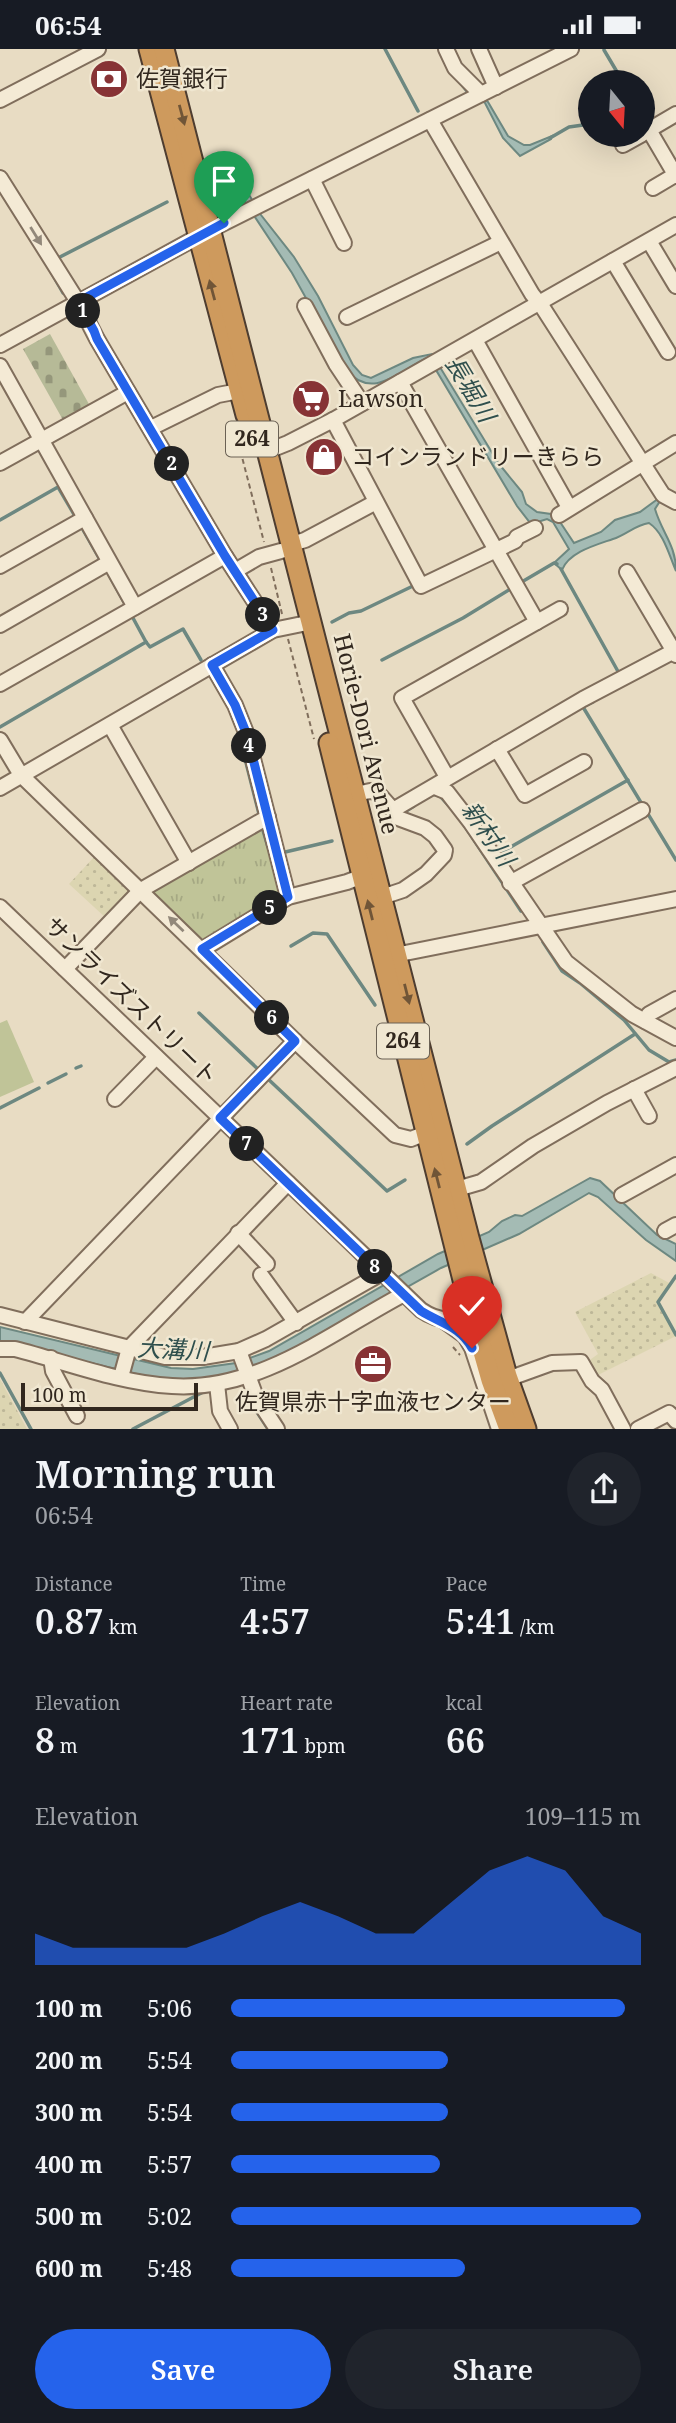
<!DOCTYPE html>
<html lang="en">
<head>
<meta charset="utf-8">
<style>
	body { margin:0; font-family:"Noto Serif","Noto Sans JP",serif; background:#20242c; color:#f1f3f6; height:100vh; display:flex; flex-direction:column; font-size:26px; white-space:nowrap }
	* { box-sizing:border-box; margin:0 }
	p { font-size:23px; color:#9ea1a6 }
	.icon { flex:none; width:38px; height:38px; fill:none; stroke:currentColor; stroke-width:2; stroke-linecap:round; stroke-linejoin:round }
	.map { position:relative; height:1380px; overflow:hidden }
	.sheet { display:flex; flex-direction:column; background:#171b24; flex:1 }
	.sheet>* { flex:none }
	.needle { width:46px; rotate:162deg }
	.controls { position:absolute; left:578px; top:21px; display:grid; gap:14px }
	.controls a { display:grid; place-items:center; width:77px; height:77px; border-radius:50%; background:#171b24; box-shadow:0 7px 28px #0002; font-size:35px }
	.scale { position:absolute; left:21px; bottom:18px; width:177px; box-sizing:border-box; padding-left:7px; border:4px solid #31271e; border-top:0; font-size:19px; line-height:24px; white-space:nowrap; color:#31271e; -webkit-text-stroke:5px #f0e7d1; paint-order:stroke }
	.pin { position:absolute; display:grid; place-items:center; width:60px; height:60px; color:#fff; margin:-72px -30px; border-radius:50% 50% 50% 0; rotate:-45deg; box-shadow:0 0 7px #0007 }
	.pin .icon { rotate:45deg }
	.km { position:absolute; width:35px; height:35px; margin:-18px; border-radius:50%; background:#222; color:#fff; font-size:19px; line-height:35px; text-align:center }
	.round { display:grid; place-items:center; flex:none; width:74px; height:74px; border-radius:37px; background:#20242c }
	.headline { display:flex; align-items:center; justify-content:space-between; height:119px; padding:0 35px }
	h1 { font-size:38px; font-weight:600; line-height:52px }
	.figures { display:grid; grid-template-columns:repeat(3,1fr); gap:10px; height:119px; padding:7px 35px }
	.figures div { display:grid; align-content:center }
	.figures b { font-size:35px; font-weight:600 }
	.figures small { font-size:19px; font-weight:400 }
	.figures p { font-size:19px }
	.chart { height:196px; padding:14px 35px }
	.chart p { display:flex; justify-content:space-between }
	.chart svg { width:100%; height:126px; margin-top:7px; fill:#2563eb; opacity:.7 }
	.cta { display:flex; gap:14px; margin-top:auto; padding:14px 35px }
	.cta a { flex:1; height:80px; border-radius:42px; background:#2563eb; color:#fff; font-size:28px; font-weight:600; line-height:80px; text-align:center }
	.cta a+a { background:#20242c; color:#f1f3f6 }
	ul { padding:0 35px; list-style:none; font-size:23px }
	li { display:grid; grid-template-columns:112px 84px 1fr; align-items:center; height:52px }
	li i { height:18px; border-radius:9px; background:#2563eb }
	.status { display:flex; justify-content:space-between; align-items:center; height:49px; padding:0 35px; background:#171b24; direction:ltr }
	.status svg { height:19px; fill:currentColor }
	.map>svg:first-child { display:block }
	.farmland { fill:url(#farmland-dots) }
	.cemetery { fill:url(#cemetery-stones) }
	.park { fill:url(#park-tufts) }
	.garden { fill:#c0c498 }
	.water { fill:#a4bbb4; stroke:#6d8881; stroke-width:2 }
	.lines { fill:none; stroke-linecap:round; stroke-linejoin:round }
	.stream { stroke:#6d8881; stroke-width:3.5 }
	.minor-casing { stroke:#806e5c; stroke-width:18 }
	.highway-casing { stroke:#4e3d30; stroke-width:23 }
	.path { stroke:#806e5c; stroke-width:2; stroke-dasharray:5 3.5; stroke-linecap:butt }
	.minor { stroke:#f4ead5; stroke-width:14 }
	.highway { stroke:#ce9a5d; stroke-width:19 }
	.oneway { fill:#705537 }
	.oneway2 { fill:#92887a }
	.route-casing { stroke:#fff; stroke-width:14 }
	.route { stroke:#2563eb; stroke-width:9 }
	.labels { text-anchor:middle; stroke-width:5; stroke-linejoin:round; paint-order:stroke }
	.shield { fill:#f0e7d1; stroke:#6a6154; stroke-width:2 }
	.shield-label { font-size:21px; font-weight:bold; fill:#31271e }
	.poi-label { font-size:23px; fill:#31271e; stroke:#f0e7d1; text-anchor:start }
	.street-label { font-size:23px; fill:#31271e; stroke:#f0e7d1 }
	.water-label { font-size:24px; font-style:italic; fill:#2f4f4d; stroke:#f0e7d1 }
</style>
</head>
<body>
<div class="status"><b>06:54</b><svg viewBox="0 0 49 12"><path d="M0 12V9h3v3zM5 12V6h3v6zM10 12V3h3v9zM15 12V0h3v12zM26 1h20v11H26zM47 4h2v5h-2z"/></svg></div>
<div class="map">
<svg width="676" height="1380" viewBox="0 0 676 1380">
	<defs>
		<pattern id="farmland-dots" width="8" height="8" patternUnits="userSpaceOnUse" patternTransform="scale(1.75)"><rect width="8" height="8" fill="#dcd5b1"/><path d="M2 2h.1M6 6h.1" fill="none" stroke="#bdb798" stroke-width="1.8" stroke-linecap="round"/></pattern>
		<pattern id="cemetery-stones" width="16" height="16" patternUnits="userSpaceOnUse" patternTransform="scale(1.75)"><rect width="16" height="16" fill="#b6ba97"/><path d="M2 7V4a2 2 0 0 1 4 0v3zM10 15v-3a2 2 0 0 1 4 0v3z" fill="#95977b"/></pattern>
		<pattern id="park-tufts" width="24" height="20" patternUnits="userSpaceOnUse" patternTransform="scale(1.75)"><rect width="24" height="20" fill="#c0c498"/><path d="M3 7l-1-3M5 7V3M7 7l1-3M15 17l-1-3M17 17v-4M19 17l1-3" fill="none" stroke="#a5a883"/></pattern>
	</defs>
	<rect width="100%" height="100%" fill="#e8dcc3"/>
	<g class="farmland">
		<polygon points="95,807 127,839 129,846 107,870 69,835"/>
		<polygon points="651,1224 671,1235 659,1253 676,1287 594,1328 587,1313 598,1305 575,1263"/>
		<polygon points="0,1330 27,1380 0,1380"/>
	</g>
	<polygon class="cemetery" points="50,285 90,357 63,371 23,300"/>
	<polygon class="park" points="260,776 265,779 283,840 279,848 209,890 198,889 153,844 154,837"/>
	<polygon class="garden" points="7,971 34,1033 0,1048 0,974"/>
	<g class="water">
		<polygon points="458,32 488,53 508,87 524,96 530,96 552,87 551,90 520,107 503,89 485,54 466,42"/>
		<path d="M218,109L248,144L261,166L294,208L318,247L353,316L362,326L371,329L413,309L432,305L499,415L522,443L526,455L537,463L551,465L558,470L574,494L601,483L615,471L640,463L659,449L660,452L655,460C662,484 676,496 676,522C669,506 664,484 649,474C635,476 626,486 613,490C596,496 569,503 562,521L554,514L569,500L553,473L547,470L531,475L517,457L430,311L425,310C397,324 372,351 346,321L292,224L237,141L219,119Z"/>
		<polygon points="590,1129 600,1132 657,1186 676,1195 676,1212 646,1191 598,1148 589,1144 519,1185 441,1219 274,1313 258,1320 192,1333 145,1327 0,1292 0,1278 171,1319 193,1320 236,1314 269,1302 438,1205 489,1183 502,1172 515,1166 522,1167"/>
	</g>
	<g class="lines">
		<g class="stream">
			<polyline points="385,0 418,62"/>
			<polyline points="604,1 623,33"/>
			<polyline points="642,66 649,74"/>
			<polyline points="550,89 569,78 590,75"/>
			<polyline points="58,209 167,153"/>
			<polyline points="50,221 63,244"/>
			<polyline points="0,471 58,438 75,467"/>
			<polyline points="82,479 99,509"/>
			<polyline points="561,520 620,626"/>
			<polyline points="108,524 125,555"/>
			<polyline points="520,534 554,514 557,515"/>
			<polyline points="133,569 146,593"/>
			<polyline points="332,573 349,564 361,562 415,536"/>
			<polyline points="146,593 150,598 183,580 201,611"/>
			<polyline points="382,611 463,569 512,539"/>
			<polyline points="593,653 583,658 676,811"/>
			<polyline points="0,678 146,593"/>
			<polyline points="238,682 259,765"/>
			<polyline points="429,747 433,745 440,747 451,759"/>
			<polyline points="400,766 414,757"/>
			<polyline points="462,773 521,862"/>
			<polyline points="384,775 393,770"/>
			<polyline points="262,778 268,798"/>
			<polyline points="502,803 628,731"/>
			<polyline points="281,804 332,792"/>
			<polyline points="543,893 562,922 580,934 624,971 649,1001 669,1013 676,1011"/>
			<polyline points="291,897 313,884 327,885 375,956"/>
			<polyline points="199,964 261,1023"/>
			<polyline points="76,1019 81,1017"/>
			<polyline points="267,1029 387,1142 405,1131"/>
			<polyline points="48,1034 66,1025"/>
			<polyline points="0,1059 39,1039"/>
			<polyline points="467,1095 492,1077 635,985"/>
			<polyline points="676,1227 658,1253 676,1286"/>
			<polyline points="0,1324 31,1380"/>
			<polyline points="244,1336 251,1354 268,1380"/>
			<polyline points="133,1380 205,1342"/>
		</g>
		<defs>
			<g id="minor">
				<polyline points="446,0 455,19 481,45"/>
				<polyline points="479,0 496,38"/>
				<polyline points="0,51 98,0"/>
				<polyline points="430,71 532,245 543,259 663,446 676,453"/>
				<polyline points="649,81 676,127"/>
				<polyline points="642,85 676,65"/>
				<polyline points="623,96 641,86"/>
				<polyline points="0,129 78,253 97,290 225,507 273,581"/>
				<polyline points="312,130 344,194"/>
				<polyline points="653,139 675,126"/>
				<polyline points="649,192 676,237"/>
				<polyline points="613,212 668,303"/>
				<polyline points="305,257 336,315 362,354"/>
				<polyline points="347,268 501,193"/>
				<polyline points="475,291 566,453"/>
				<polyline points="0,296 212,180 571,0"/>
				<polyline points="0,317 135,558"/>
				<polyline points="400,333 537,573 402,649 447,728"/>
				<polyline points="333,371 421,537 515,492 517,488 535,479"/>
				<polyline points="151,379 218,346 239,342"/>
				<polyline points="268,402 288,394 333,371 676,176"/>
				<polyline points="0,414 128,343"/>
				<polyline points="559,466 676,394"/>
				<polyline points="292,495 305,491 376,453"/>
				<polyline points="0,517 85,469"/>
				<polyline points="235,522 259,508 281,502"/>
				<polyline points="627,523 676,606"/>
				<polyline points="537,573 560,560"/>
				<polyline points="0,576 108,514"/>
				<polyline points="212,616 235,656 247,686 288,848"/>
				<polyline points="0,635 225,507"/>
				<polyline points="110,676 189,814"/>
				<polyline points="0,691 21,726 295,992"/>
				<polyline points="497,700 525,746 584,713"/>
				<polyline points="435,738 447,743 471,774 566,913 632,965 676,989"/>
				<polyline points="0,739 273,581 312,573"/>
				<polyline points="356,745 370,742 377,743 393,761 583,650 676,601"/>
				<polyline points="510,834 642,761"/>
				<polyline points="382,848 403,841 426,825 444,806 445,801 435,787 425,779 398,769 393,761"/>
				<path d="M0,858L421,1261C443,1276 456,1270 480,1264"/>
				<polyline points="203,900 288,848 347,833 368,825"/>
				<polyline points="390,907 676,850"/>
				<polyline points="65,920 141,841 268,768"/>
				<polyline points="645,972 649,965 676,950"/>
				<polyline points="634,1040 649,1067"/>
				<polyline points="115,1050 156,1008"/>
				<polyline points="457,1140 481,1133 533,1097 607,1054 676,1019"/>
				<polyline points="622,1146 676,1116"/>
				<polyline points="665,1182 676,1176"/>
				<polyline points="238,1184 267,1215"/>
				<polyline points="261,1226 296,1274"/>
				<polyline points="0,1266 165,1308 203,1308 239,1302 266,1290 382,1224"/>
				<polyline points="444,1272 465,1287 472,1299 499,1380"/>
				<polyline points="25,1273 295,992 395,1086 411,1090 426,1084"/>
				<path d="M0,1300H15C66,1313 119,1334 172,1337C258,1343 332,1283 404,1245"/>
				<polyline points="239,1302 256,1348 277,1380"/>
				<polyline points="51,1309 53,1322 77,1367"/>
				<polyline points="507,1327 516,1327 552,1314 581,1313 592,1332 602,1341 623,1380"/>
				<polyline points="121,1328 129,1299 288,1134"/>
				<polyline points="217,1335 220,1362 230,1380"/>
				<polyline points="638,1380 669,1364 676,1372"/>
			</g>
			<g id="highway">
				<polyline points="149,0 246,366"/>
				<polyline points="164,0 469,1189 507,1327 526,1380"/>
				<polyline points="329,694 466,1243 491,1331 509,1380"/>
			</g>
		</defs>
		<use href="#minor" class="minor-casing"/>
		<use href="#highway" class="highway-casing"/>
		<g class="path">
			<polyline points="234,377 264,493"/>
			<polyline points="271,519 282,565"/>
			<polyline points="288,590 314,690"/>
			<polyline points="453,1298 460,1306"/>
		</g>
		<use href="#minor" class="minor"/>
		<use href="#highway" class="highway"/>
	</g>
	<defs><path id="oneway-solid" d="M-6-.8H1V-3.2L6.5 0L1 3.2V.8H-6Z" transform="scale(1.75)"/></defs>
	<g class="oneway">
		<use href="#oneway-solid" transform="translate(182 66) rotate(75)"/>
		<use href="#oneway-solid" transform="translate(212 241) rotate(-105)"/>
		<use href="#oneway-solid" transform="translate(370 861) rotate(-104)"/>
		<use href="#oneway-solid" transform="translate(407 945) rotate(76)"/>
		<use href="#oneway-solid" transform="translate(437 1129) rotate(-104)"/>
	</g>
	<g class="oneway2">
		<use href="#oneway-solid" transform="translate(36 187) rotate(58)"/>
		<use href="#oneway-solid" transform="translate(176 875) rotate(-136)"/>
	</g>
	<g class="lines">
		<defs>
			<path id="route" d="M224,174L78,253L94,282L97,290L225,507L273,581L212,616L235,656L247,686L288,848L202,900L295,992L220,1069L421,1262C440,1274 460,1277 472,1299"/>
		</defs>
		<use href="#route" class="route-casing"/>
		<use href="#route" class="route"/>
	</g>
	<defs>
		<symbol id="bank-disc" viewBox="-11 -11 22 22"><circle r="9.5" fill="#873335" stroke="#f0e7d1"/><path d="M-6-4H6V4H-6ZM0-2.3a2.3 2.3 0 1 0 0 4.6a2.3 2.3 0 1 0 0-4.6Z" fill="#fff"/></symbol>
		<symbol id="supermarket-disc" viewBox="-11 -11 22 22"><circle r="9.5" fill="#873335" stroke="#f0e7d1"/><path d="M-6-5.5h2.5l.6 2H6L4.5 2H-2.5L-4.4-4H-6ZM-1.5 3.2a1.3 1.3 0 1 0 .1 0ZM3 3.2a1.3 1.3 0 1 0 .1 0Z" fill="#fff"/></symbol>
		<symbol id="shop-disc" viewBox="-11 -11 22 22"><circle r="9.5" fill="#873335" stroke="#f0e7d1"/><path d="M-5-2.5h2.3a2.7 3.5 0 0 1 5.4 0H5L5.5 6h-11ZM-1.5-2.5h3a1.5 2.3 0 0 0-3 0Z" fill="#fff"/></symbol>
		<symbol id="office-disc" viewBox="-11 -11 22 22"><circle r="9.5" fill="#873335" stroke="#f0e7d1"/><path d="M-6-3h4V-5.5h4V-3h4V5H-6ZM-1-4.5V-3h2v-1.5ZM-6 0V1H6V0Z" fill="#fff"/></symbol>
	</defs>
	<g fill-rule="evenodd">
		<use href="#bank-disc" x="87" y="8" width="44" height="44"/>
		<use href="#supermarket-disc" x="289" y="328" width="44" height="44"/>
		<use href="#shop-disc" x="302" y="386" width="44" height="44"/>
		<use href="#office-disc" x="351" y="1293" width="44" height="44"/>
	</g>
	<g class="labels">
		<g class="shield">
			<rect x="226" y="372.5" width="52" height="35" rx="5"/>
			<rect x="377" y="974.5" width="52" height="35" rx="5"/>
		</g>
		<g class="shield-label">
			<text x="252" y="397">264</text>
			<text x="403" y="999">264</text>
		</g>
		<g class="poi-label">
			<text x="136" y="38">佐賀銀行</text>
			<text x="338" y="358">Lawson</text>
			<text x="351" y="416">コインランドリーきらら</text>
			<text x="373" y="1361" text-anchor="middle">佐賀県赤十字血液センター</text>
		</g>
		<g class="street-label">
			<text transform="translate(366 685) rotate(76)" y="8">Horie-Dori Avenue</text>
			<text transform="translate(131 952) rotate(44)" y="8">サンライズストリート</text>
		</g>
		<g class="water-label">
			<text transform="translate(470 340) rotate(59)" y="8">長堀川</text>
			<text transform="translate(488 785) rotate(55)" y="8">新村川</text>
			<text transform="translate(173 1301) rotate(3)" y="8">大溝川</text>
		</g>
	</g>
</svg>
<div class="controls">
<a><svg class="needle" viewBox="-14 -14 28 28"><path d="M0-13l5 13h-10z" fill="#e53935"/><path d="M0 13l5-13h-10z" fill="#9ea1a6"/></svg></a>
</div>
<div class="scale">100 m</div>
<div class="pin" style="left:224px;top:174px;background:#1e9e55"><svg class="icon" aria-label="arrive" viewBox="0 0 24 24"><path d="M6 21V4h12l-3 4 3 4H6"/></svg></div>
<div class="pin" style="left:472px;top:1299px;background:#d93025"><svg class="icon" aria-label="check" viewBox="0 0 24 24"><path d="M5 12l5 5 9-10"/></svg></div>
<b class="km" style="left:83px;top:262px">1</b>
<b class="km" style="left:172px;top:415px">2</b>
<b class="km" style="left:263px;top:566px">3</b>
<b class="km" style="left:249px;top:697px">4</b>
<b class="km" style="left:270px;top:859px">5</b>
<b class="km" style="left:272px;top:969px">6</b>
<b class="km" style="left:247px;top:1095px">7</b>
<b class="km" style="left:375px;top:1218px">8</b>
</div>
<section class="sheet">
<div class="headline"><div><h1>Morning run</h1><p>06:54</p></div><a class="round"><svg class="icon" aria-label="share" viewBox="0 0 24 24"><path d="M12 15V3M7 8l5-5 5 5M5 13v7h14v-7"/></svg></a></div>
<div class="figures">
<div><p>Distance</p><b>0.87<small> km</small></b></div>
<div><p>Time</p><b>4:57</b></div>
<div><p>Pace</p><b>5:41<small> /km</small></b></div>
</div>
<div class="figures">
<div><p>Elevation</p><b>8<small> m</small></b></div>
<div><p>Heart rate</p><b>171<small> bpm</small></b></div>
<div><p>kcal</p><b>66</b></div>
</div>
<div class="chart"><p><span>Elevation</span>109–115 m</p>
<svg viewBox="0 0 160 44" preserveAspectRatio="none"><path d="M0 44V33L10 38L20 38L30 38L40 38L50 33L60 27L70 22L80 27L90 33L100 33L110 22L120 11L130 6L140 11L150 27L160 33V44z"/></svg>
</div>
<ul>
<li><b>100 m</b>5:06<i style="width:96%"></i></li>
<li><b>200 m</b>5:54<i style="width:53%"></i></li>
<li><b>300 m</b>5:54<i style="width:53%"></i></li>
<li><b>400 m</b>5:57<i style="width:51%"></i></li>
<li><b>500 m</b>5:02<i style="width:100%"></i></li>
<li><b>600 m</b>5:48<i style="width:57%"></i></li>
</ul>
<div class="cta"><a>Save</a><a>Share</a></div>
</section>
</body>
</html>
